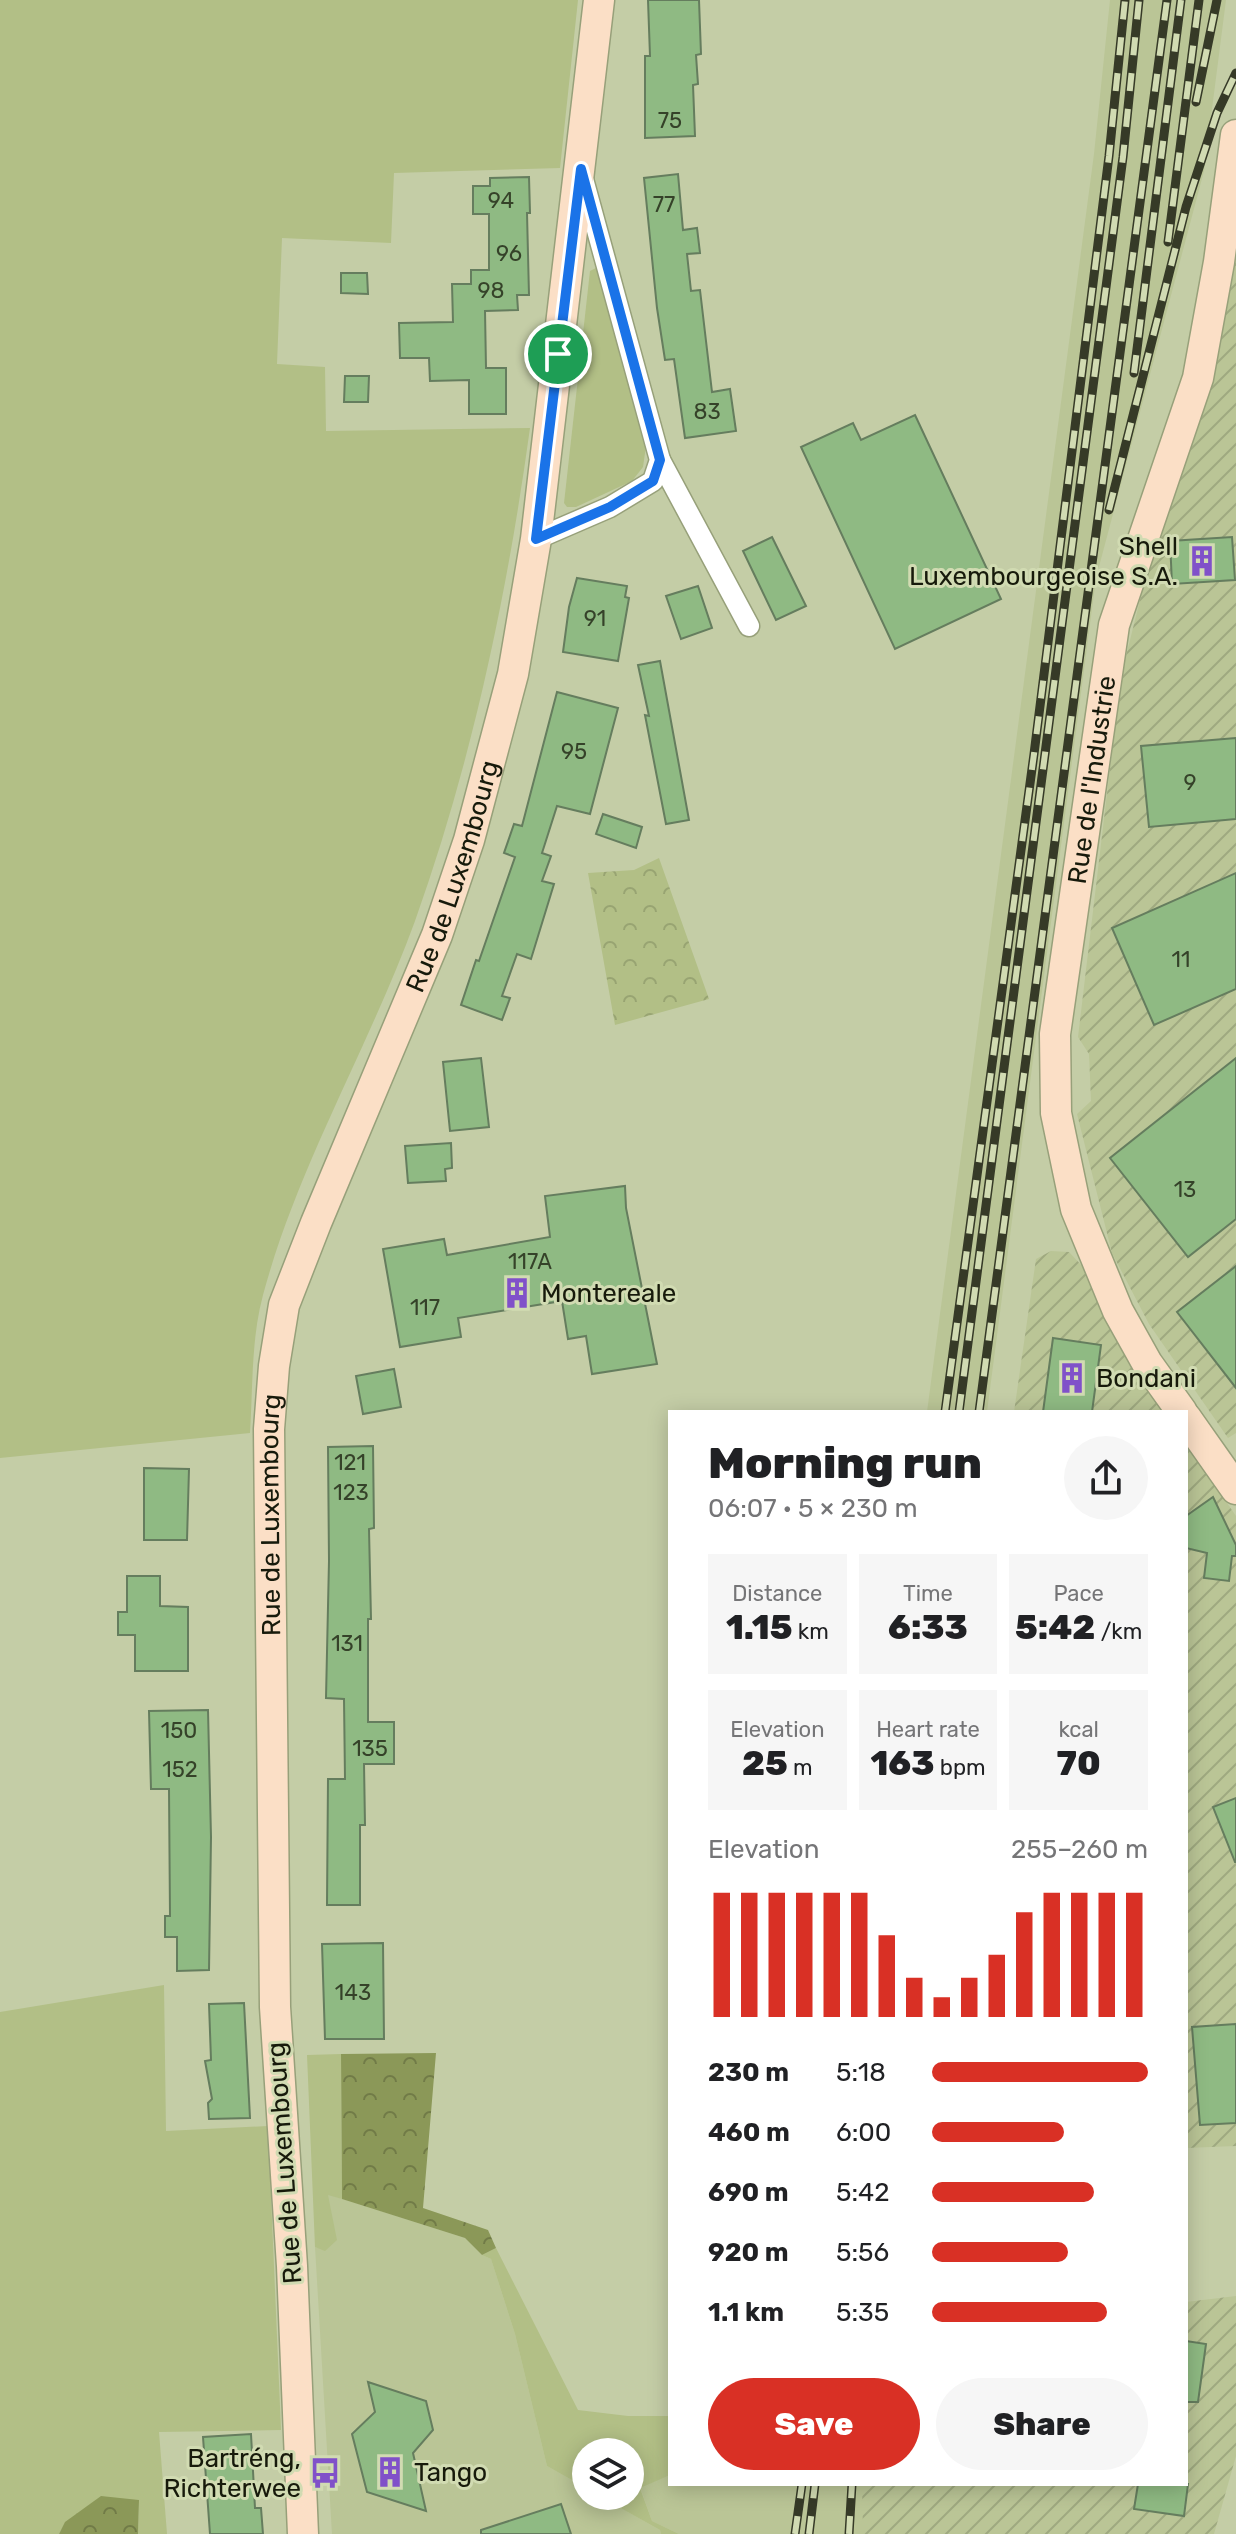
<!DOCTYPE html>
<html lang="en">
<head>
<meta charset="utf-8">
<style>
	body { margin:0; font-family:Rubik,sans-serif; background:#f6f6f6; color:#202124; height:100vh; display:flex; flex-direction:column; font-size:30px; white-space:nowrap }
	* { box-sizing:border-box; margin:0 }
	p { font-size:26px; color:#757577 }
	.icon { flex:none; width:44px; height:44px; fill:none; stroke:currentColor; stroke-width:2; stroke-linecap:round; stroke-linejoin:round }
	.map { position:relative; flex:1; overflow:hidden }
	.sheet { position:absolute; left:668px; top:1410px; width:520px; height:1076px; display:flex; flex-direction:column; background:#fff; border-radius:0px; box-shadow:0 4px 20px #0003 }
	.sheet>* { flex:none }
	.controls { position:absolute; left:572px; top:2438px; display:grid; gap:16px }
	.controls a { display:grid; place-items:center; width:72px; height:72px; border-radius:50%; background:#fff; box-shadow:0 4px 20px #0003; font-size:40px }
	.pin { position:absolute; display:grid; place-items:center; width:68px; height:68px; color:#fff; margin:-34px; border:4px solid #fff; border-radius:50%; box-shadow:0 2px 8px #0007 }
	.round { display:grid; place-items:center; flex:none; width:84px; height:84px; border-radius:42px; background:#f6f6f6 }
	.summary { display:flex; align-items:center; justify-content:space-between; height:136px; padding:0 40px }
	h1 { font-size:44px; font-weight:800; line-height:60px }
	.metrics { display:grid; grid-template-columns:repeat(3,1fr); gap:12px; height:136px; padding:8px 40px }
	.metrics div { display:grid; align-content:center; border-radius:0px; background:#f6f6f6; text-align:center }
	.metrics b { font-size:34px; font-weight:800 }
	.metrics small { font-size:22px; font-weight:400 }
	.metrics p { font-size:22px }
	.chart { height:224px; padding:16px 40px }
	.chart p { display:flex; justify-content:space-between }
	.chart svg { width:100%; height:144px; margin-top:8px; stroke:#d93025; stroke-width:6 }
	.action { display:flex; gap:16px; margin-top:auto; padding:16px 40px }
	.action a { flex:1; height:92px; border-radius:48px; background:#d93025; color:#fff; font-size:32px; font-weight:800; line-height:92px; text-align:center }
	.action a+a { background:#f6f6f6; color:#202124 }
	ul { padding:0 40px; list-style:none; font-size:26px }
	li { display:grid; grid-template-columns:128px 96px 1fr; align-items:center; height:60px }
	li i { height:20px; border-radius:10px; background:#d93025 }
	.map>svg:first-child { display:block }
	.built { fill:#bac596 }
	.industrial { fill:url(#industrial-furrows) }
	.green { fill:#b2bf86 }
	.forest { fill:url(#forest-crowns) }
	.park { fill:url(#park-crowns) }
	.building { fill:#8fba83; stroke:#657d5e; stroke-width:2 }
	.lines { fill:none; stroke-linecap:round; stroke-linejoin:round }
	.street-casing { stroke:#97a07a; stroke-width:23 }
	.secondary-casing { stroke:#97a07a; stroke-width:33 }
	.street { stroke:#fff; stroke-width:20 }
	.secondary { stroke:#fbdfc6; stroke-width:30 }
	.rail-casing { stroke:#363a27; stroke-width:9 }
	.rail { stroke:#d1dbb2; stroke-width:6; stroke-dasharray:18; stroke-linecap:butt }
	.route-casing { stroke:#fff; stroke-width:16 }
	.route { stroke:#1a73e8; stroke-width:10 }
	.labels { text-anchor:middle; stroke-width:6; stroke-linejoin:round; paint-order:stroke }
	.number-label { font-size:22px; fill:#354229 }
	.poi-label { font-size:26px; fill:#171a0b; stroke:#d1dbb2; text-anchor:start }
	.street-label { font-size:26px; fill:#171a0b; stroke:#d1dbb2 }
</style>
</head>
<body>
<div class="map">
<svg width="1236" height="2534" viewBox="0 0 1236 2534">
	<defs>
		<pattern id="industrial-furrows" width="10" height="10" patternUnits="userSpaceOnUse" patternTransform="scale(2)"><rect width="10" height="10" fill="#bac596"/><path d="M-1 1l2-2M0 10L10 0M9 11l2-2" fill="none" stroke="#9fa980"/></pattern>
		<pattern id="forest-crowns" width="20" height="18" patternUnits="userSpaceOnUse" patternTransform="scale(2)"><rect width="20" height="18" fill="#8b9858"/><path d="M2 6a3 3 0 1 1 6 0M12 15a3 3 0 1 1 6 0" fill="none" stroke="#717b47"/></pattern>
		<pattern id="park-crowns" width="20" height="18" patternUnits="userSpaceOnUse" patternTransform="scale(2)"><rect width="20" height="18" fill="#b2bf86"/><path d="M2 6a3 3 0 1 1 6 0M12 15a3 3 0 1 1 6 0" fill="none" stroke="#98a472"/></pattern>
	</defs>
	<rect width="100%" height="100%" fill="#c4cda6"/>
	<g class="built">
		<polygon points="1110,0 1226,0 1204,171 1096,578 987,1412 927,1412 1094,154"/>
		<polygon points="327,2194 465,2238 482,2255 491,2259 515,2334 547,2466 586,2488 586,2496 599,2496 660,2530 661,2534 332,2534 315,2247 325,2250"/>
		<polygon points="670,2475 670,2484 863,2484 863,2534 679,2534 652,2521 640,2487"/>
	</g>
	<g class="industrial">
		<polygon points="1236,229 1236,1433 1228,1438 1149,1324 1112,1253 1077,1114 1091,1101 1089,1054 1078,1037 1121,676 1142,592 1208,384"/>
		<polygon points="1051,1251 1069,1252 1084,1268 1165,1412 1014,1412 1036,1259"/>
		<polygon points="1186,1443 1236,1516 1236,2146 1186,2148"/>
		<polygon points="1236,2296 1236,2456 1214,2534 863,2534 862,2484 1186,2484 1186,2302"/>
	</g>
	<g class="green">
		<path d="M0,0H578L560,168L394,173L391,243L282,238L277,364L325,367L326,431L530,428C507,596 472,761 415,921C369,1047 298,1165 263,1295C251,1339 253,1388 250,1433L0,1458Z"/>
		<polygon points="596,268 599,269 646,446 643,467 632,481 576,507 567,507 564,503 590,271"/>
		<polygon points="164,1985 166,2131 268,2126 281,2430 159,2432 167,2534 138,2534 139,2500 66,2522 59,2534 0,2534 0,2012"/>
		<polygon points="341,2054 342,2199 328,2195 337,2240 325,2251 315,2247 307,2055"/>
		<polygon points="496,2248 578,2410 628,2416 670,2416 670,2475 640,2488 652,2521 679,2534 661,2534 660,2530 599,2496 630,2496 630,2452 586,2452 586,2488 547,2466 515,2334 491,2259 482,2255"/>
	</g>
	<g class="forest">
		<polygon points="436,2053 423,2208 488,2230 496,2248 482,2255 465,2238 342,2199 341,2054"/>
		<polygon points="101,2496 139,2500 138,2534 59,2534 65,2522"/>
	</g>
	<polygon class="park" points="659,858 709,999 615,1025 588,873 634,870"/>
	<g class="building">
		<polygon points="648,0 699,0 701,54 696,55 698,84 693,85 695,136 645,138 645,56 650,56"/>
		<polygon points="678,174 683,230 697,228 700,253 687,254 691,291 700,290 712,392 730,389 736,431 685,438 674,359 665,360 657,308 644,178"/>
		<polygon points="529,177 530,213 527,213 529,295 517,295 518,310 485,311 486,368 506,368 506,414 469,414 469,380 430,381 429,358 400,358 399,323 453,322 452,284 471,284 471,270 489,270 489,214 473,214 473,186 490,186 490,178"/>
		<polygon points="341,273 367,273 368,294 341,293"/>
		<polygon points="345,376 369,376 368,402 344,402"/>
		<polygon points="915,415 1001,599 895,649 801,447 853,423 861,440"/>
		<polygon points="772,537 806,606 776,620 743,551"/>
		<polygon points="1232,537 1235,580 1172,584 1170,541"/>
		<polygon points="577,578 627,586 625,597 629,598 618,661 563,652 569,607"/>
		<polygon points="698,586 712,628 681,639 666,596"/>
		<polygon points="660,661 689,820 666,824 645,715 649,716 638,665"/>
		<polygon points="557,692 618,708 590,814 557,806 542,853 551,856 542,881 554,884 531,959 517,954 502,996 510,998 502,1020 461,1005 476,960 479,961 515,857 504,853 514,824 522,826"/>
		<polygon points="1236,738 1236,819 1149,827 1141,746"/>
		<polygon points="603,814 642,827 636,848 596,834"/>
		<polygon points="1236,873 1236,989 1154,1025 1112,928"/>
		<polygon points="481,1058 489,1127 450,1131 443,1062"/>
		<polygon points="1236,1058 1236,1219 1188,1257 1110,1158"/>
		<polygon points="451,1143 452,1168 445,1169 446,1181 408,1183 405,1146"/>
		<polygon points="625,1186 626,1208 657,1364 592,1374 586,1336 568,1339 562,1301 458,1318 461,1337 400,1347 383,1249 444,1239 447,1255 550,1237 545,1196"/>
		<polygon points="1236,1266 1236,1388 1177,1312"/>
		<polygon points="1053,1338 1101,1345 1092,1412 1043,1412"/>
		<polygon points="394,1369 401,1407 363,1414 356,1376"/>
		<polygon points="373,1446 374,1528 369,1529 371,1619 368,1619 368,1722 394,1722 394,1764 364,1764 365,1825 360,1825 360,1905 327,1905 328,1779 345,1779 344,1699 326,1698 329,1561 328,1447"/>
		<polygon points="144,1468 189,1469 187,1540 144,1540"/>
		<polygon points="1213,1497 1236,1545 1236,1556 1232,1556 1229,1581 1204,1578 1207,1553 1186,1548 1186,1516"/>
		<polygon points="127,1576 160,1576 160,1606 188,1607 188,1671 135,1671 135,1635 118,1635 118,1612 127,1612"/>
		<polygon points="208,1710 211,1837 209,1970 177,1971 177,1937 165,1937 165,1916 170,1916 169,1789 151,1789 149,1711"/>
		<polygon points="1236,1798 1236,1862 1235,1862 1213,1807"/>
		<polygon points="383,1943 384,2039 325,2039 322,1944"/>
		<polygon points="244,2003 250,2118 209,2119 208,2103 212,2099 205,2061 211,2060 209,2004"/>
		<polygon points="1236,2024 1236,2123 1200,2125 1192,2027"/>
		<polygon points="1186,2341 1206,2344 1198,2402 1186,2402"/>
		<polygon points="368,2382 426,2401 433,2430 413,2453 426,2511 367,2492 352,2434 375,2412"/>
		<polygon points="251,2434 255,2508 261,2508 263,2534 210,2534 203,2437"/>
		<polygon points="1138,2484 1188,2484 1184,2516 1134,2509"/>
		<polygon points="561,2504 571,2534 481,2534 481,2530"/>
	</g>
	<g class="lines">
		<defs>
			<g id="street">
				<polyline points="660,460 749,626"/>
				<polyline points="536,539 610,507 653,481 660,460 583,179"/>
			</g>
			<g id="secondary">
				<path id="s1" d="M1182,1412L1147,1363L1118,1311L1076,1209L1056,1113L1055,1034L1114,625L1198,378L1219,262L1236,135"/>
				<polyline points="1186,1418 1236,1489"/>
				<path id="s2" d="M303,2534L292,2266L275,2007L269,1429L274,1366L284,1305L316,1223L437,935L469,840L513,674L536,539L599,0"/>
			</g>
		</defs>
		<use href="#street" class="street-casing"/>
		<use href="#secondary" class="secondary-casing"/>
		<use href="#street" class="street"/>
		<use href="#secondary" class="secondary"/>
		<defs>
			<g id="rail">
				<polyline points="1196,102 1217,0"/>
				<polyline points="1168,242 1199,0"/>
				<polyline points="1134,373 1181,0"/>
				<polyline points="1109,510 1186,207 1217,113 1236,73"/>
				<polyline points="945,1412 1034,754 1109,156 1125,0"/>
				<polyline points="959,1412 1123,157 1139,0"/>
				<polyline points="979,1412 1167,0"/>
				<polyline points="795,2534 802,2484"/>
				<polyline points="809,2534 815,2484"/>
				<polyline points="849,2534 852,2484"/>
			</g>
		</defs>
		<use href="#rail" class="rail-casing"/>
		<use href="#rail" class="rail"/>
	</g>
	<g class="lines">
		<defs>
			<polygon id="route" points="581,169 660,460 653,481 610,507 536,539"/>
		</defs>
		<use href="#route" class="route-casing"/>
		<use href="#route" class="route"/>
	</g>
	<defs>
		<symbol id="building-bare" viewBox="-9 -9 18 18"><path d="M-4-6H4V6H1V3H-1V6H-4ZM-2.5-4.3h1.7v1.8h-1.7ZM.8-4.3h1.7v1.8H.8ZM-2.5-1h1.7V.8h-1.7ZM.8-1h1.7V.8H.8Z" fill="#8051c9" stroke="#d1dbb2" stroke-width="2.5" paint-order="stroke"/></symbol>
		<symbol id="bus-bare" viewBox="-9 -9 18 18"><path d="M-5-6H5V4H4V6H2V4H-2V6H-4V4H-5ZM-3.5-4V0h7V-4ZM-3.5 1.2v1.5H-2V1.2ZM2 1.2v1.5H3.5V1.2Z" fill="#8051c9" stroke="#d1dbb2" stroke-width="2.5" paint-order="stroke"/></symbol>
	</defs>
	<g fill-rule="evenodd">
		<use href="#building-bare" x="1180" y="539" width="44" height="44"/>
		<use href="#building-bare" x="495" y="1271" width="44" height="44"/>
		<use href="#building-bare" x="1050" y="1356" width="44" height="44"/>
		<use href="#building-bare" x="368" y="2450" width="44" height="44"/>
		<use href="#bus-bare" x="303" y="2451" width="44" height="44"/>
	</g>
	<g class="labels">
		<g class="number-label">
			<text x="670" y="128">75</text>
			<text x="501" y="208">94</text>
			<text x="664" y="212">77</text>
			<text x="509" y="261">96</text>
			<text x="491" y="298">98</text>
			<text x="707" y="419">83</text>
			<text x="595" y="626">91</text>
			<text x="574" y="759">95</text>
			<text x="1190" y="790">9</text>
			<text x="1181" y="967">11</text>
			<text x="1185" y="1197">13</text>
			<text x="530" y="1269">117A</text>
			<text x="425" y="1315">117</text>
			<text x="350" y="1470">121</text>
			<text x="351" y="1500">123</text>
			<text x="347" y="1651">131</text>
			<text x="179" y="1738">150</text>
			<text x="370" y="1756">135</text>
			<text x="180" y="1777">152</text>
			<text x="353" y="2000">143</text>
		</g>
		<g class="poi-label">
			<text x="1178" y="555" text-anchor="end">Shell<tspan x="1178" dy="30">Luxembourgeoise S.A.</tspan></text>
			<text x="541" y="1302">Montereale</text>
			<text x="1096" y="1387">Bondani</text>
			<text x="301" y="2467" text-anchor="end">Bartréng,<tspan x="301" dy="30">Richterwee</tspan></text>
			<text x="414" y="2481">Tango</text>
		</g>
		<g class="street-label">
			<text dy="9" stroke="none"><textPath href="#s1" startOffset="664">Rue de l'Industrie</textPath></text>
			<text dy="9" stroke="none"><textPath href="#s2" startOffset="1692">Rue de Luxembourg</textPath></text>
			<text dy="9" stroke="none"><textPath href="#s2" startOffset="1020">Rue de Luxembourg</textPath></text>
			<text transform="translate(284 2163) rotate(-94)" y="9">Rue de Luxembourg</text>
		</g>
	</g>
</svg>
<div class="controls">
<a><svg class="icon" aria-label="layers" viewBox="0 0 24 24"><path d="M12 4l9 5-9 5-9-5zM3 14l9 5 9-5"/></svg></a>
</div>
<div class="pin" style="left:558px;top:354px;background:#1e9e55"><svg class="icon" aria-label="arrive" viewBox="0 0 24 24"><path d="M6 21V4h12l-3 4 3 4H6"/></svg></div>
<section class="sheet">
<div class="summary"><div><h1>Morning run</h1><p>06:07 · 5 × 230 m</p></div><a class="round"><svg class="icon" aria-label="share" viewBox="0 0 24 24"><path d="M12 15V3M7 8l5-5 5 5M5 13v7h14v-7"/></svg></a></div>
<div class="metrics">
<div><p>Distance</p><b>1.15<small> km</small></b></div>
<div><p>Time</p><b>6:33</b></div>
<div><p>Pace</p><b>5:42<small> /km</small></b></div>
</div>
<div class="metrics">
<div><p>Elevation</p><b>25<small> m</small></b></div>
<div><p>Heart rate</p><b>163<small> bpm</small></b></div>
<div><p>kcal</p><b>70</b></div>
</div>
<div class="chart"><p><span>Elevation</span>255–260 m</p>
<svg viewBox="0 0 160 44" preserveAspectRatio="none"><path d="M5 44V6M15 44V6M25 44V6M35 44V6M45 44V6M55 44V6M65 44V19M75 44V32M85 44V38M95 44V32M105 44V25M115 44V12M125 44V6M135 44V6M145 44V6M155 44V6"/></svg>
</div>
<ul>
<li><b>230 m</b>5:18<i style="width:100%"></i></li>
<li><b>460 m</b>6:00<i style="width:61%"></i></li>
<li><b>690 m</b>5:42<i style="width:75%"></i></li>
<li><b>920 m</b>5:56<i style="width:63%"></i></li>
<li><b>1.1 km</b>5:35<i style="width:81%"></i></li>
</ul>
<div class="action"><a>Save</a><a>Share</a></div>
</section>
</div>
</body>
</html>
